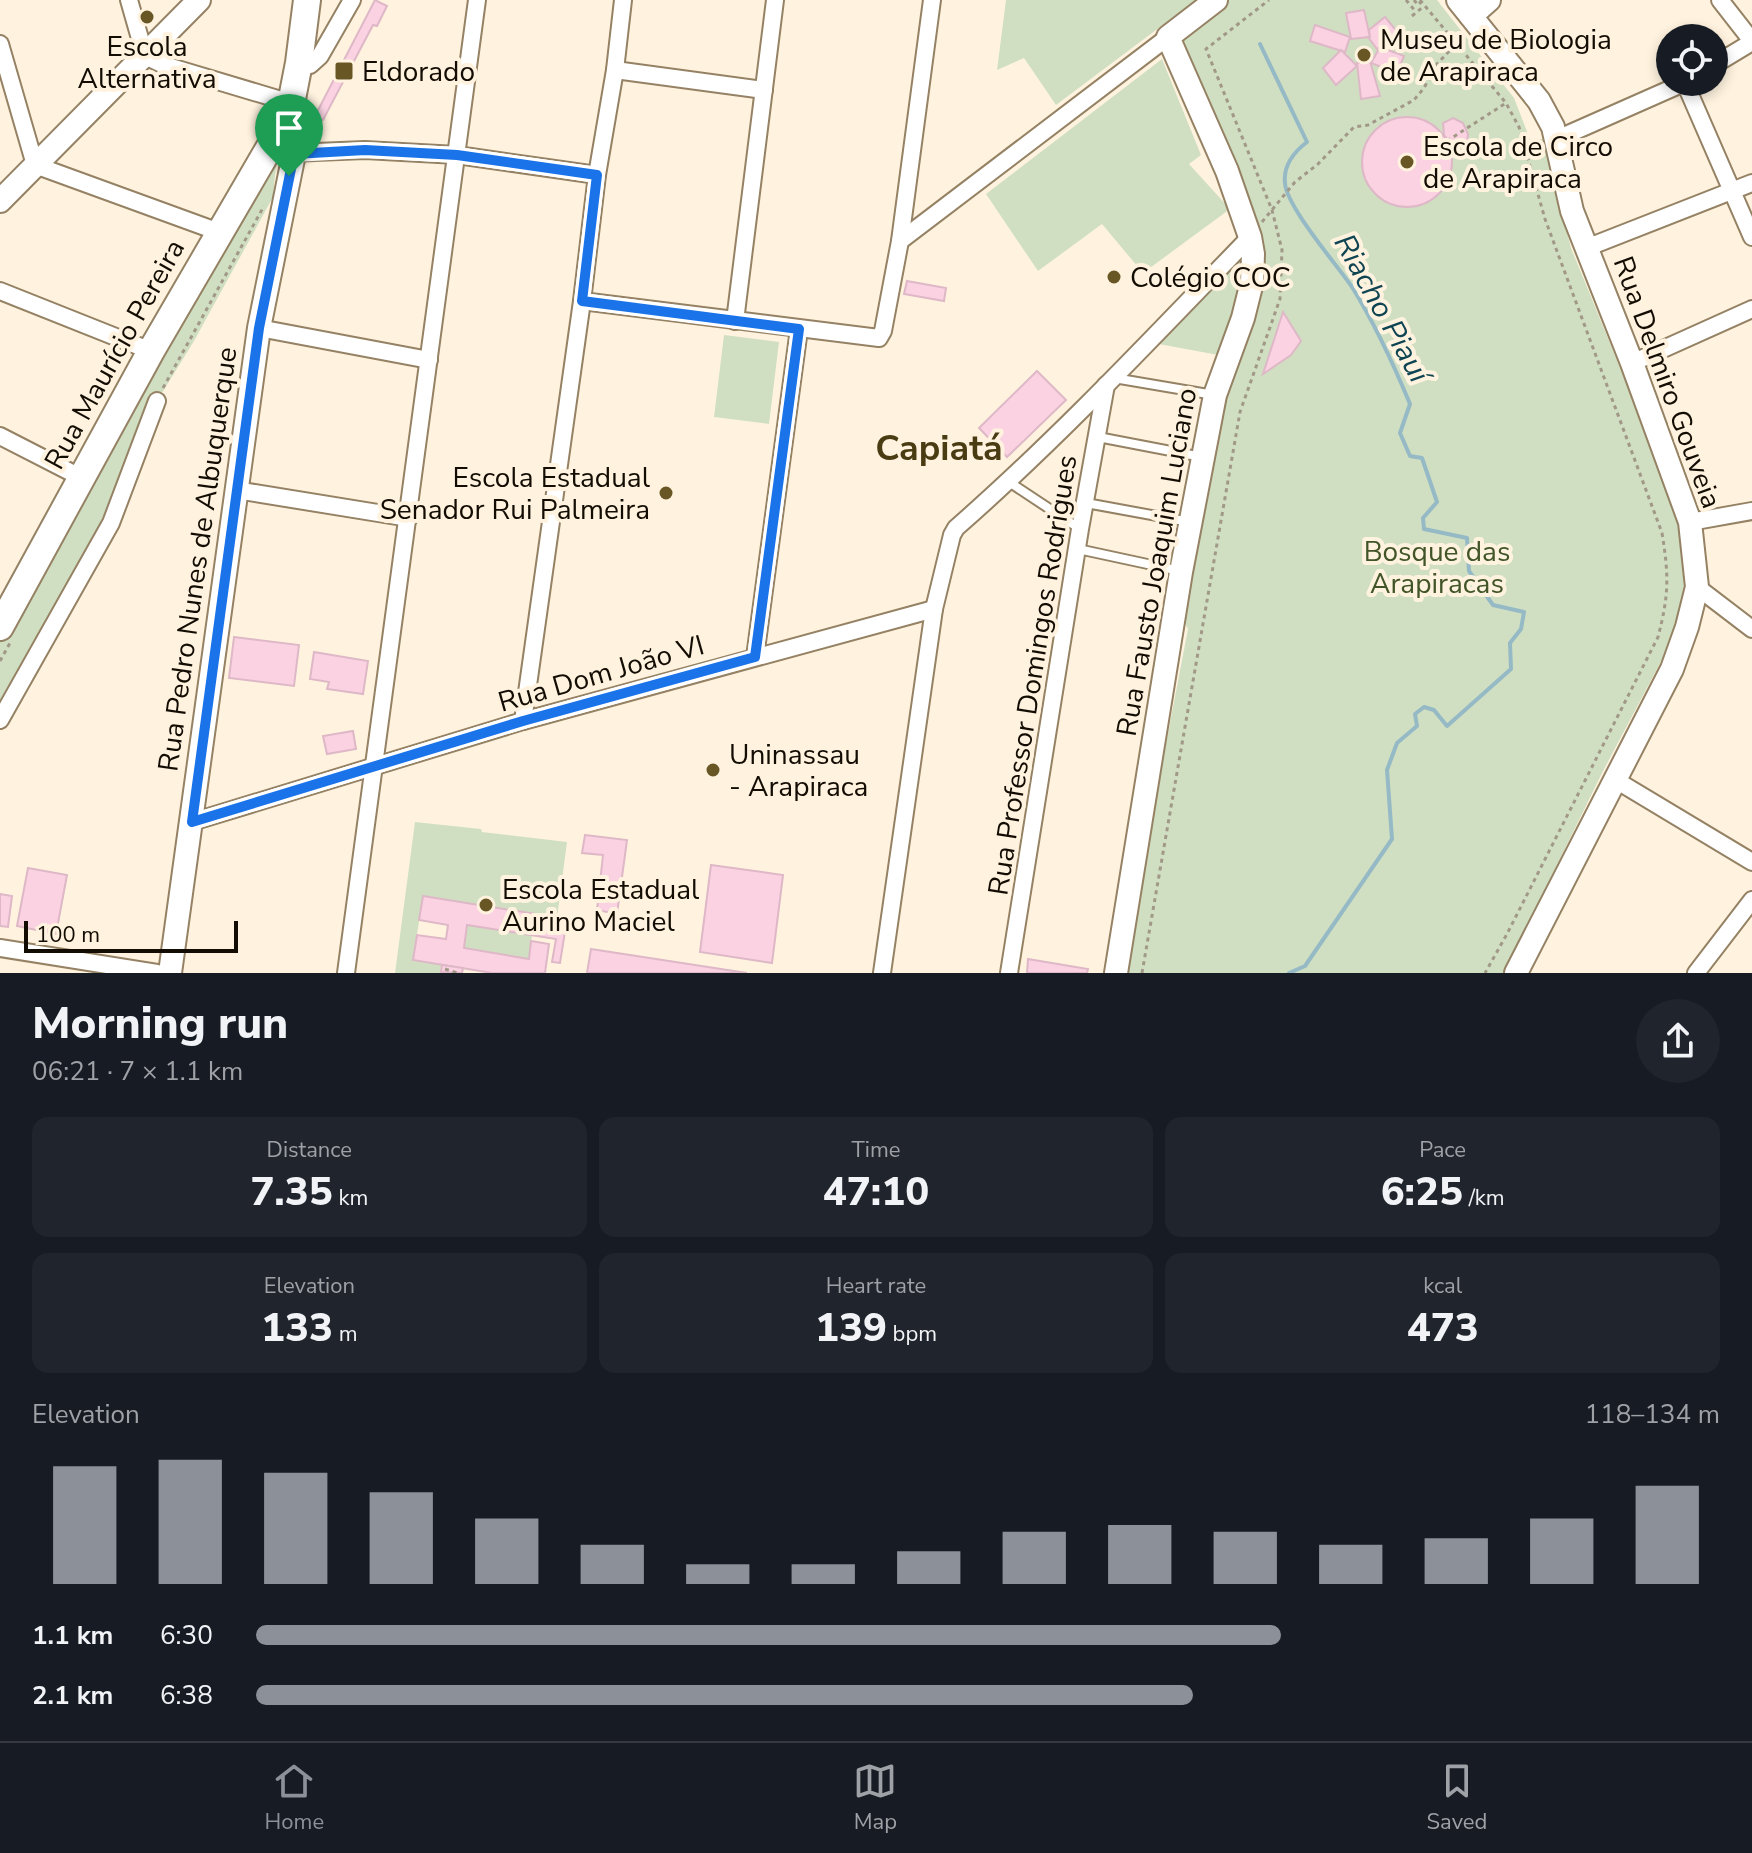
<!DOCTYPE html>
<html lang="en">
<head>
<meta charset="utf-8">
<style>
	body { margin:0; font-family:"Nunito Sans",sans-serif; background:#20242c; color:#f1f3f6; height:100vh; display:flex; flex-direction:column; font-size:30px; white-space:nowrap }
	* { box-sizing:border-box; margin:0 }
	p { font-size:26px; color:#9ea1a6 }
	.icon { flex:none; width:44px; height:44px; fill:none; stroke:currentColor; stroke-width:2; stroke-linecap:round; stroke-linejoin:round }
	.map { position:relative; height:973px; overflow:hidden }
	.drawer { display:flex; flex-direction:column; background:#171b24; flex:1 }
	.drawer>* { flex:none }
	.buttons { position:absolute; left:1656px; top:24px; display:grid; gap:16px }
	.buttons a { display:grid; place-items:center; width:72px; height:72px; border-radius:50%; background:#171b24; box-shadow:0 4px 12px #0003; font-size:40px }
	.scale { position:absolute; left:24px; bottom:20px; width:214px; box-sizing:border-box; padding-left:8px; border:4px solid #130c03; border-top:0; font-size:22px; line-height:28px; white-space:nowrap; color:#130c03; -webkit-text-stroke:6px #fff3df; paint-order:stroke }
	.pin { position:absolute; display:grid; place-items:center; width:68px; height:68px; color:#fff; margin:-82px -34px; border-radius:50% 50% 50% 0; rotate:-45deg; box-shadow:0 0 8px #0007 }
	.pin .icon { rotate:45deg }
	.round { display:grid; place-items:center; flex:none; width:84px; height:84px; border-radius:42px; background:#20242c }
	.summary { display:flex; align-items:center; justify-content:space-between; height:136px; padding:0 32px }
	h1 { font-size:44px; font-weight:800; line-height:60px }
	.metrics { display:grid; grid-template-columns:repeat(3,1fr); gap:12px; height:136px; padding:8px 32px }
	.metrics div { display:grid; align-content:center; border-radius:16px; background:#20242c; text-align:center }
	.metrics b { font-size:40px; font-weight:800 }
	.metrics small { font-size:22px; font-weight:400 }
	.metrics p { font-size:22px }
	.chart { height:224px; padding:16px 32px }
	.chart p { display:flex; justify-content:space-between }
	.chart svg { width:100%; height:144px; margin-top:8px; stroke:#8c9099; stroke-width:6 }
	ul { padding:0 32px; list-style:none; font-size:26px }
	li { display:grid; grid-template-columns:128px 96px 1fr; align-items:center; height:60px }
	li i { height:20px; border-radius:10px; background:#8c9099 }
	.menu { display:flex; justify-content:space-around; align-items:center; height:112px; border-top:2px solid #363941; background:#171b24; font-size:22px; color:#9ea1a6 }
	.menu a { display:grid; justify-items:center; gap:4px }
	.menu .current { color:#8c9099 }
	.map>svg:first-child { display:block }
	.green { fill:#d0dfc2 }
	.lines { fill:none; stroke-linecap:round; stroke-linejoin:round }
	.stream { stroke:#95bac6; stroke-width:4 }
	.building { fill:#fad2e2; stroke:#deb8c7; stroke-width:2 }
	.lane-casing { stroke:#958264; stroke-width:12 }
	.street-casing { stroke:#958264; stroke-width:20 }
	.secondary-casing { stroke:#958264; stroke-width:26 }
	.primary-casing { stroke:#958264; stroke-width:30 }
	.path { stroke:#a29888; stroke-width:3; stroke-dasharray:4 4; stroke-linecap:butt }
	.lane { stroke:#fff; stroke-width:8 }
	.street { stroke:#fff; stroke-width:16 }
	.secondary { stroke:#fff; stroke-width:22 }
	.primary { stroke:#fff; stroke-width:26 }
	.route-casing { stroke:#fff; stroke-width:16 }
	.route { stroke:#1a73e8; stroke-width:10 }
	.poi-dot { fill:#685725; stroke:#fff3df; stroke-width:3 }
	.labels { text-anchor:middle; stroke-width:8; stroke-linejoin:round; paint-order:stroke }
	.poi-label { font-size:28px; fill:#130c03; stroke:#fff3df; text-anchor:start }
	.street-label { font-size:28px; fill:#130c03; stroke:#fff3df }
	.park-label { font-size:28px; fill:#415528; stroke:#fff3df }
	.water-label { font-size:30px; font-style:italic; fill:#0f4553; stroke:#fff3df }
	.district-label { font-size:36px; font-weight:bold; fill:#493c13; stroke:#fff3df }
</style>
</head>
<body>
<div class="map">
<svg width="1752" height="973" viewBox="0 0 1752 973">
	<rect width="100%" height="100%" fill="#fff3df"/>
	<g class="green">
		<polygon points="1006,0 1196,0 1056,105 1024,58 997,70"/>
		<polygon points="1226,0 1437,0 1514,98 1530,139 1543,139 1571,248 1630,392 1681,528 1686,590 1666,652 1602,773 1504,973 1122,973 1188,629 1183,620 1221,398 1261,265 1247,194 1174,39"/>
		<polygon points="1162,59 1201,155 1189,164 1230,209 1143,273 1102,224 1038,271 986,194"/>
		<polygon points="277,154 273,197 194,341 157,401 111,523 0,720 0,627"/>
		<polygon points="1250,237 1229,357 1148,342"/>
		<polygon points="724,335 779,342 769,424 714,417"/>
		<polygon points="415,822 481,829 482,832 567,842 557,918 423,896 413,960 442,965 441,972 445,973 395,973"/>
		<polygon points="467,925 532,935 529,959 464,948"/>
	</g>
	<g class="lines">
		<path class="stream" d="M1260,44L1307,142C1294,152 1283,165 1285,183C1286,206 1337,265 1352,287C1375,324 1393,363 1410,404L1400,433L1410,456L1422,458L1437,502L1423,518L1424,529L1467,538L1469,571L1493,605L1524,612L1521,629L1510,643L1511,669L1447,726L1434,710L1424,707L1415,714L1417,726L1397,743L1387,770L1392,839L1305,966L1289,973"/>
	</g>
	<g class="building">
		<polygon points="375,0 387,6 377,26 373,25 323,120 315,116"/>
		<polygon points="1364,10 1370,37 1351,39 1346,13"/>
		<polygon points="1385,17 1399,34 1377,49 1368,37 1370,37 1369,30"/>
		<polygon points="1315,25 1350,37 1345,52 1310,41"/>
		<polygon points="1380,47 1404,56 1397,73 1371,63"/>
		<polygon points="1341,50 1357,66 1336,85 1323,68"/>
		<polygon points="1370,61 1380,96 1361,99 1357,63"/>
		<circle cx="1407" cy="162" r="45"/>
		<polygon points="1453,118 1463,123 1468,134 1467,143 1457,148 1451,144 1444,135 1443,123"/>
		<polygon points="907,281 946,288 944,301 904,294"/>
		<polygon points="1283,312 1301,341 1291,355 1263,374"/>
		<polygon points="1037,371 1066,400 1007,457 979,428"/>
		<polygon points="234,637 299,645 294,686 229,678"/>
		<polygon points="314,652 368,661 363,694 327,689 329,682 310,679"/>
		<polygon points="353,731 356,749 327,754 323,736"/>
		<polygon points="585,835 627,840 617,914 597,910 603,855 582,853"/>
		<polygon points="711,865 783,875 772,963 700,952"/>
		<polygon points="28,868 67,875 56,934 17,926"/>
		<polygon points="0,894 12,896 8,927 0,926"/>
		<polygon points="423,896 567,919 560,963 552,962 556,939 467,925 464,948 529,959 531,941 549,944 545,973 492,973 413,960 417,935 446,939 448,925 419,920"/>
		<polygon points="591,949 747,973 587,973"/>
		<polygon points="1028,959 1088,969 1087,973 1027,973"/>
		<polygon points="442,965 463,968 462,973 441,972"/>
	</g>
	<g class="lines">
		<defs>
			<g id="lane">
				<polyline points="1114,378 1214,395"/>
				<polyline points="1098,437 1202,457"/>
				<polyline points="1009,482 1080,529"/>
				<polyline points="1086,503 1190,522"/>
				<polyline points="1078,549 1180,571"/>
			</g>
			<g id="street">
				<polyline points="129,0 145,56 164,65 291,103"/>
				<polyline points="1720,0 1752,41"/>
				<polyline points="0,44 35,165 219,232"/>
				<polyline points="299,63 310,65 320,56 352,0"/>
				<polyline points="1714,65 1752,42"/>
				<polyline points="615,70 764,90"/>
				<polyline points="1685,83 1752,237"/>
				<polyline points="1557,139 1686,82"/>
				<polyline points="266,154 365,150 457,155 597,175"/>
				<polyline points="900,241 1168,37"/>
				<polyline points="1586,248 1752,183"/>
				<polyline points="0,291 151,351"/>
				<polyline points="582,301 879,338 883,331 900,241 932,0"/>
				<polyline points="735,321 775,0"/>
				<polyline points="259,328 429,360"/>
				<polyline points="1632,363 1752,309"/>
				<polyline points="0,436 82,478"/>
				<polyline points="236,490 409,518"/>
				<polyline points="1690,522 1752,511"/>
				<polyline points="1697,587 1752,629"/>
				<polyline points="755,657 799,329"/>
				<polyline points="0,720 111,523 157,401"/>
				<polyline points="523,721 582,301 597,175 615,70 623,0"/>
				<polyline points="1614,779 1752,862"/>
				<polyline points="192,822 523,721 934,609"/>
				<polyline points="0,948 157,973"/>
				<polyline points="346,973 477,0"/>
				<path d="M882,973L934,609L952,535L956,528C1060,437 1154,336 1250,237"/>
				<polyline points="1009,973 1080,529 1106,385"/>
				<polyline points="1696,973 1752,900"/>
			</g>
			<g id="secondary">
				<polyline points="1458,0 1539,101 1553,127 1572,211 1632,363 1690,522 1697,587 1687,627 1672,669 1516,973"/>
				<polyline points="1471,16 1489,0"/>
				<polyline points="0,201 199,0"/>
				<polyline points="170,973 259,328 294,154 289,114"/>
				<polyline points="1116,973 1181,572 1215,395 1243,318 1252,282 1253,254 1250,237 1227,171 1168,37 1216,0"/>
			</g>
			<polyline id="primary" points="0,627 151,351 289,114 299,63 307,0"/>
		</defs>
		<use href="#lane" class="lane-casing"/>
		<use href="#street" class="street-casing"/>
		<use href="#secondary" class="secondary-casing"/>
		<use href="#primary" class="primary-casing"/>
		<g class="path">
			<polyline points="1406,0 1416,12"/>
			<polyline points="1414,0 1418,5 1421,2"/>
			<path d="M1420,0L1506,103L1519,127L1545,219L1662,533C1669,576 1669,595 1658,637L1507,934L1485,973"/>
			<polyline points="1412,16 1424,6"/>
			<polyline points="1447,141 1506,103"/>
			<polyline points="1262,222 1295,182 1318,164 1354,127 1368,125 1414,100 1424,88 1436,65 1456,44"/>
			<polyline points="163,388 264,206"/>
			<polyline points="0,661 10,643"/>
			<polyline points="445,969 457,973"/>
			<polyline points="1142,973 1240,412 1280,299 1282,250 1272,210 1206,49 1269,0"/>
		</g>
		<use href="#lane" class="lane"/>
		<use href="#street" class="street"/>
		<use href="#secondary" class="secondary"/>
		<use href="#primary" class="primary"/>
	</g>
	<g class="lines">
		<defs>
			<polygon id="route" points="365,150 457,155 597,175 582,301 799,329 755,657 523,721 192,822 259,328 294,154"/>
		</defs>
		<use href="#route" class="route-casing"/>
		<use href="#route" class="route"/>
	</g>
	<g class="poi-dot">
		<circle cx="147" cy="17" r="8"/>
		<circle cx="1364" cy="55" r="8"/>
		<rect x="334" y="61" width="20" height="20" rx="4"/>
		<circle cx="1407" cy="162" r="8"/>
		<circle cx="1114" cy="277" r="8"/>
		<circle cx="666" cy="493" r="8"/>
		<circle cx="713" cy="770" r="8"/>
		<circle cx="486" cy="905" r="8"/>
	</g>
	<g class="labels">
		<g class="poi-label">
			<text x="1380" y="49">Museu de Biologia<tspan x="1380" dy="32">de Arapiraca</tspan></text>
			<text x="147" y="56" text-anchor="middle">Escola<tspan x="147" dy="32">Alternativa</tspan></text>
			<text x="362" y="81">Eldorado</text>
			<text x="1423" y="156">Escola de Circo<tspan x="1423" dy="32">de Arapiraca</tspan></text>
			<text x="1130" y="287">Colégio COC</text>
			<text x="650" y="487" text-anchor="end">Escola Estadual<tspan x="650" dy="32">Senador Rui Palmeira</tspan></text>
			<text x="729" y="764">Uninassau<tspan x="729" dy="32">- Arapiraca</tspan></text>
			<text x="502" y="899">Escola Estadual<tspan x="502" dy="32">Aurino Maciel</tspan></text>
		</g>
		<g class="street-label">
			<text transform="translate(114 354) rotate(-61)" y="10">Rua Maurício Pereira</text>
			<text transform="translate(1668 382) rotate(70)" y="10">Rua Delmiro Gouveia</text>
			<text transform="translate(197 559) rotate(-82)" y="10">Rua Pedro Nunes de Albuquerque</text>
			<text transform="translate(1156 562) rotate(-80)" y="10">Rua Fausto Joaquim Luciano</text>
			<text transform="translate(601 673) rotate(-16)" y="10">Rua Dom João VI</text>
			<text transform="translate(1032 675) rotate(-81)" y="10">Rua Professor Domingos Rodrigues</text>
		</g>
		<g class="park-label">
			<text x="1437" y="561">Bosque das<tspan x="1437" dy="32">Arapiracas</tspan></text>
		</g>
		<g class="water-label">
			<text transform="translate(1382 308) rotate(61)" y="10">Riacho Piauí</text>
		</g>
		<g class="district-label">
			<text x="939" y="460">Capiatá</text>
		</g>
	</g>
</svg>
<div class="buttons">
<a><svg class="icon" aria-label="locate" viewBox="0 0 24 24"><circle cx="12" cy="12" r="6"/><path d="M12 2v4M12 18v4M2 12h4M18 12h4"/></svg></a>
</div>
<div class="scale">100 m</div>
<div class="pin" style="left:289px;top:176px;background:#1e9e55"><svg class="icon" aria-label="arrive" viewBox="0 0 24 24"><path d="M6 21V4h12l-3 4 3 4H6"/></svg></div>
</div>
<section class="drawer">
<div class="summary"><div><h1>Morning run</h1><p>06:21 · 7 × 1.1 km</p></div><a class="round"><svg class="icon" aria-label="share" viewBox="0 0 24 24"><path d="M12 15V3M7 8l5-5 5 5M5 13v7h14v-7"/></svg></a></div>
<div class="metrics">
<div><p>Distance</p><b>7.35<small> km</small></b></div>
<div><p>Time</p><b>47:10</b></div>
<div><p>Pace</p><b>6:25<small> /km</small></b></div>
</div>
<div class="metrics">
<div><p>Elevation</p><b>133<small> m</small></b></div>
<div><p>Heart rate</p><b>139<small> bpm</small></b></div>
<div><p>kcal</p><b>473</b></div>
</div>
<div class="chart"><p><span>Elevation</span>118–134 m</p>
<svg viewBox="0 0 160 44" preserveAspectRatio="none"><path d="M5 44V8M15 44V6M25 44V10M35 44V16M45 44V24M55 44V32M65 44V38M75 44V38M85 44V34M95 44V28M105 44V26M115 44V28M125 44V32M135 44V30M145 44V24M155 44V14"/></svg>
</div>
<ul>
<li><b>1.1 km</b>6:30<i style="width:70%"></i></li>
<li><b>2.1 km</b>6:38<i style="width:64%"></i></li>
</ul>
</section>
<nav class="menu">
<a class="current"><svg class="icon" aria-label="home" viewBox="0 0 24 24"><path d="M3 11l9-7 9 7M6 9v11h12V9"/></svg>Home</a>
<a><svg class="icon" aria-label="map" viewBox="0 0 24 24"><path d="M3 6l6-2 6 2 6-2v14l-6 2-6-2-6 2zM9 4v14M15 6v14"/></svg>Map</a>
<a><svg class="icon" aria-label="saved" viewBox="0 0 24 24"><path d="M7 4h10v16l-5-4-5 4z"/></svg>Saved</a>
</nav>
</body>
</html>
